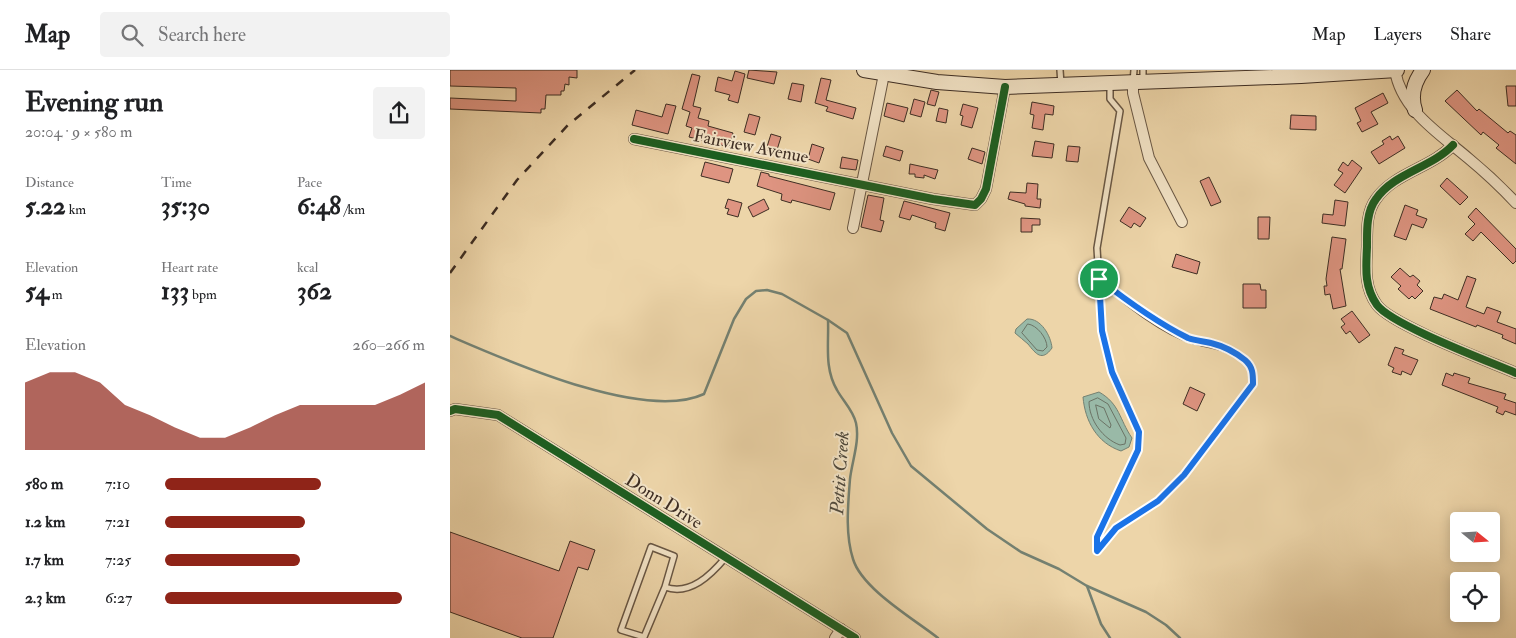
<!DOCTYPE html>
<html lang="en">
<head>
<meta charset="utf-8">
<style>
	body { margin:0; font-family:"IM FELL Double Pica",serif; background:#f2f2f2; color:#202124; height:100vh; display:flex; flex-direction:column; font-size:19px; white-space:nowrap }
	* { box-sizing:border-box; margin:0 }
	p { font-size:16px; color:#757577 }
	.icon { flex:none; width:28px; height:28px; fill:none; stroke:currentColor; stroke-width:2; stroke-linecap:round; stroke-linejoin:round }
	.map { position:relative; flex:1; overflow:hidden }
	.side { display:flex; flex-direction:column; background:#fff; width:450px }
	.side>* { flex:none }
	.needle { width:32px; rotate:108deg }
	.fabs { position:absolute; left:1000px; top:442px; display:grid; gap:10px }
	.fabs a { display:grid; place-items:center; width:50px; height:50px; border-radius:5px; background:#fff; box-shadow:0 2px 12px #0003; font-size:25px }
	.pin { position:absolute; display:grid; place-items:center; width:42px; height:42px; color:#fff; margin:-21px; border:2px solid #fff; border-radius:50%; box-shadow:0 1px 5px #0007 }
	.round { display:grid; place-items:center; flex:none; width:52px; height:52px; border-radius:5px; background:#f2f2f2 }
	.headline { display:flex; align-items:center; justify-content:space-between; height:85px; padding:0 25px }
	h1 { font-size:28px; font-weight:800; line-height:38px }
	.metrics { display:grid; grid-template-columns:repeat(3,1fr); gap:8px; height:85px; padding:5px 25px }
	.metrics div { display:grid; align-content:center }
	.metrics b { font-size:25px; font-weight:800 }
	.metrics small { font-size:14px; font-weight:400 }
	.metrics p { font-size:14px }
	.chart { height:140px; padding:10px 25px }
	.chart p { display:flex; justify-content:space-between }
	.chart svg { width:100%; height:90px; margin-top:5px; fill:#8f2418; opacity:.7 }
	ul { padding:0 25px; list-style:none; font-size:16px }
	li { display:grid; grid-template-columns:80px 60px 1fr; align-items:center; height:38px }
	li i { height:12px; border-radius:6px; background:#8f2418 }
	header { display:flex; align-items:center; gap:30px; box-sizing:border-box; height:70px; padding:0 25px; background:#fff; border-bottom:1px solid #e0e0e0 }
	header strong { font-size:24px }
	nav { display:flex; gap:28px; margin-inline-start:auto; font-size:18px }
	.search { width:350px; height:45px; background:#f2f2f2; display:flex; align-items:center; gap:12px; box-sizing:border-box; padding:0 18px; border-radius:5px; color:#757577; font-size:19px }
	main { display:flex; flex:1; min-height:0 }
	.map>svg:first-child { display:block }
	.water { fill:#99b9a7; stroke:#748172 }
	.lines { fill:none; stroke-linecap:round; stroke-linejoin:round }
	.shore { stroke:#6b7365; stroke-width:1 }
	.stream { stroke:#748172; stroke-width:2.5 }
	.building { fill:#de9481; stroke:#3d2d23 }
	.lane-casing { stroke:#695744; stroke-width:8 }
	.street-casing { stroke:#695744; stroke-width:12 }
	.secondary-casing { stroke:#3d2d23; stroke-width:16 }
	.lane { stroke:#f3e4c7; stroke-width:5 }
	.street { stroke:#f3e4c7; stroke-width:10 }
	.secondary { stroke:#f3e4c7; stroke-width:14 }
	.rail { stroke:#3d2d23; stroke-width:2.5; stroke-dasharray:9 9; stroke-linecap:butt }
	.cycleway-casing { stroke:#f3e4c7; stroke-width:11 }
	.cycleway { stroke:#1b5e20; stroke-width:8 }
	.route-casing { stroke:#fff; stroke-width:10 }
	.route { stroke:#1a73e8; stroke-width:6 }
	.labels { text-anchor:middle; stroke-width:4; stroke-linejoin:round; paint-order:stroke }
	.street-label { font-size:18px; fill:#3d2d23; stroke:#f3e4c7 }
	.water-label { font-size:19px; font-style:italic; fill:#4f493d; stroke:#f3e4c7 }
</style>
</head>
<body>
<header>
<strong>Map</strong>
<div class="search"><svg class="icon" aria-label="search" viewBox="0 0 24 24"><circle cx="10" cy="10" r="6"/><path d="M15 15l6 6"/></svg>Search here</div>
<nav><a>Map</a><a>Layers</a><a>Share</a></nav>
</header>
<main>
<section class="side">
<div class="headline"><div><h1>Evening run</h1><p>20:04 · 9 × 580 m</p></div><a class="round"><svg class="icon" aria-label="share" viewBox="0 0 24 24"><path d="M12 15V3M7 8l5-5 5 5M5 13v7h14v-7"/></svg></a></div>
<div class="metrics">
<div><p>Distance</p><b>5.22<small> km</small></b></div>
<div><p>Time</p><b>35:30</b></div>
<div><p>Pace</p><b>6:48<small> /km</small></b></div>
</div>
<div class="metrics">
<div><p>Elevation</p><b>54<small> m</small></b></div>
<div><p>Heart rate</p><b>133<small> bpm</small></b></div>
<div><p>kcal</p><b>362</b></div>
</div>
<div class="chart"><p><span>Elevation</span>260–266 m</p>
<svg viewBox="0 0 160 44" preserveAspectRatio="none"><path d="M0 44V11L10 6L20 6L30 11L40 22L50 27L60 33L70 38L80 38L90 33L100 27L110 22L120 22L130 22L140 22L150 17L160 11V44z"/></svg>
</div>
<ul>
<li><b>580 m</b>7:10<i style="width:60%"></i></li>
<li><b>1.2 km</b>7:21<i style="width:54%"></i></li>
<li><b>1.7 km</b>7:25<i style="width:52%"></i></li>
<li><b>2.3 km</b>6:27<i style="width:91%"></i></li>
</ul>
</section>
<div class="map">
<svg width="1066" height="568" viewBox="0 0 1066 568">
	<rect width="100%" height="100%" fill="#edd5a9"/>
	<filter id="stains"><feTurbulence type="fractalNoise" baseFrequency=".004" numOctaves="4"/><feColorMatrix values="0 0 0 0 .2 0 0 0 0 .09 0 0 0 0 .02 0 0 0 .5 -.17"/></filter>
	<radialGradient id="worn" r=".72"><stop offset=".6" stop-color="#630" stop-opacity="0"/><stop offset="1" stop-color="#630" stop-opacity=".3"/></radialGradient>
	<g class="water">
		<path d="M577,249C591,248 601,266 602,278C592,292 586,284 578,274C574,270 569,267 565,263L566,259Z"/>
		<path d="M649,322C670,334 669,349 682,368L679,377L671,381C647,373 635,351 633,327Z"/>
	</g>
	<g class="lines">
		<g class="shore">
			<path d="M578,254C587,255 597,268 597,277L593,281L587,280L572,263Z"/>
			<path d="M648,328L658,334L676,368L675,374L670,375C653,369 639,350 639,332Z"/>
			<polygon points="646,335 654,338 661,355 660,358 649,349"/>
		</g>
		<g class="stream">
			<path d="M378,250C379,274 374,298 387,320C393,331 403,340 406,353C410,371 402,391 400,409C398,435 395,464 403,489C412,519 464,549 488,568"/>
			<path d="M0,266C58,291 194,352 254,324L284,249L296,229L306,221L317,220L332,224L378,250L397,263L442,363L461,396L537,459L571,482L609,499L637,516L696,542L716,555L730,568"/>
			<polyline points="637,516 651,554 660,568"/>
		</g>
	</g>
	<g class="building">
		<polygon points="0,0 127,0 127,8 119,7 119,15 115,14 114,21 111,21 111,25 96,25 95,39 91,39 91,43 0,39 0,28 66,31 66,18 0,16"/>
		<polygon points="299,0 327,2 324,14 297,8"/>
		<polygon points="285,1 295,4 288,33 278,30 280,25 265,21 268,7 282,11"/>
		<polygon points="242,4 250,6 243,36 251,38 248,48 259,51 258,56 283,63 279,77 239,67 242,58 236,56 240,42 232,39"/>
		<polygon points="371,8 381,10 376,30 406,38 403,49 376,41 378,37 365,33"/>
		<polygon points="342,13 354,15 351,32 338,29"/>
		<polygon points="1056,16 1066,16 1066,36 1058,36"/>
		<polygon points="481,20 489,22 485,36 477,34"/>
		<polygon points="1007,20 1027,41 1029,39 1058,63 1060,61 1066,65 1066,94 1046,78 1049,75 1033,62 1031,65 995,31"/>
		<polygon points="933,23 938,33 921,42 928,54 912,62 907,53 911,51 905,38"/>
		<polygon points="464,29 475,32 471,47 460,44"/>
		<polygon points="582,32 604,36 603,45 595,44 593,60 582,58 584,45 580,44"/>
		<polygon points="437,33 458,38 454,52 434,46"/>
		<polygon points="216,34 226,36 218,64 182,55 186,40 212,47"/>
		<polygon points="513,34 528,38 522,58 511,55 513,46 510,45"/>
		<polygon points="489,38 498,40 496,53 486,51"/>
		<polygon points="299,44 310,47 305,65 294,62"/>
		<polygon points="841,45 866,46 866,60 840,59"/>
		<polygon points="321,64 331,67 326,83 316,80"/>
		<polygon points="940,66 942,70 948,66 955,78 929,94 921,82 934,74 932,71"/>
		<polygon points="585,71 604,74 602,88 582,86"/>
		<polygon points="362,74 374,78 369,93 358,89"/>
		<polygon points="436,76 453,81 450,91 433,86"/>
		<polygon points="618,76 630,77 628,92 616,91"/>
		<polygon points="522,78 535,82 532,94 518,89"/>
		<polygon points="392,87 408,90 406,100 390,98"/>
		<polygon points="902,90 912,98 895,123 884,115 893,103 888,100 893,92 898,96"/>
		<polygon points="255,92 283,99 279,113 251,106"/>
		<polygon points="460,94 488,100 485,109 474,105 474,108 465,107 465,104 459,104"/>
		<polygon points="311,102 319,104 319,106 385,123 380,140 342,130 341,133 331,130 332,124 307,116"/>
		<polygon points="759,107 771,132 761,136 750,111"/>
		<polygon points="997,108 1018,127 1010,135 990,116"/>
		<polygon points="577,113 588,114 587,129 591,129 590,138 575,136 575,134 558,129 560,122 576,123"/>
		<polygon points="418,125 434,128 430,150 434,151 431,162 411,157"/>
		<polygon points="278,129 292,133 288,147 277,144 279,139 275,138"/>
		<polygon points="314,129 319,139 303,147 298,137"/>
		<polygon points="885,130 898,132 895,156 872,153 873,144 883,145"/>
		<polygon points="454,131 500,143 495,161 485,158 486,153 462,145 460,150 449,147"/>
		<polygon points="955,135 968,140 966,145 977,149 973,158 962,154 956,170 944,166"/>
		<polygon points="679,137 696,148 690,157 684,153 681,158 670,151"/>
		<polygon points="1026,138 1066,179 1066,191 1063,194 1031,162 1023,171 1015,164 1025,154 1018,147"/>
		<polygon points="808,147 820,147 819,169 808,169"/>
		<polygon points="571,148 590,149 590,155 582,155 582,162 571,162"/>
		<polygon points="882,167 896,169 892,199 890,199 896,236 883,239 880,224 875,225 874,216 877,216 876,209"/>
		<polygon points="726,184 750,192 747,204 722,197"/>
		<polygon points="950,198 960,207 963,205 970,211 967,215 973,221 965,229 962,226 959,229 948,219 951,216 941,207"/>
		<polygon points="1017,206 1026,209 1016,237 1034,244 1037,237 1051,242 1047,252 1066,259 1066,274 1052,268 1053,265 1027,255 1026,257 980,239 984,227 992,229 994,224 1008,230"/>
		<polygon points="793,214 810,214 811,220 816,220 816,238 793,238"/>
		<polygon points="902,241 920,265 909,273 900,261 896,264 891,257 895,254 891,249"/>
		<polygon points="945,277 954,280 952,284 968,290 961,305 952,301 951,305 942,302 944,298 938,295"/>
		<polygon points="996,303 1003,306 1004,303 1020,308 1018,313 1056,324 1054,329 1066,333 1066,345 1055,341 1053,345 1046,342 1048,337 992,315"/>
		<polygon points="740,317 755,324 747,341 733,334"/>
		<polygon points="0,462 109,501 120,471 145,480 138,500 128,497 103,568 72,568 0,542"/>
	</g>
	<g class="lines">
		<defs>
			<g id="lane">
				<polyline points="610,0 611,14"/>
				<polyline points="693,11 693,0"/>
				<polyline points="683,12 684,0"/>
				<path d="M649,209C675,230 710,260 742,270C762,276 777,275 795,290C803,297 803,304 803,314L734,405L708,431L666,458L647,481V467L688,380L689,362L662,301L652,261L647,178L670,41L660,29V15"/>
				<path d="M215,517L224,486L201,477L171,560L194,567L215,517C240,526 261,505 276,487"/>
			</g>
			<g id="street">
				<path d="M945,0C951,40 990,64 1018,88C1035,102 1051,117 1066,133"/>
				<polyline points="683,12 683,23 699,88 732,152"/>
				<polyline points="184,69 483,129 525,135 531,129 536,119 555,17"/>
				<path d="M1003,75C981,98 944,103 926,129C916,142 917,162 917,177C916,198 914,217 927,235C942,255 1038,291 1066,303"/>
				<polyline points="403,158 434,4"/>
				<polyline points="0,341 5,339 48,345 405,568"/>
				<polyline points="385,568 391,559"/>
			</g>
			<g id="secondary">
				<polyline points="414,0 487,12 555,17 851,6 947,0"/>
				<path d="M965,40C960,25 964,12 973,0"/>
			</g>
		</defs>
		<use href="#lane" class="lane-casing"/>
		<use href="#street" class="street-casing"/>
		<use href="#secondary" class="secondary-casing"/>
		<use href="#lane" class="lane"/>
		<use href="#street" class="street"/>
		<use href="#secondary" class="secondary"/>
		<polyline class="rail" points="0,203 67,110 118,55 185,0"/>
		<defs>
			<g id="cycleway">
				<polyline points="184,69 483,129 525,135 531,129 536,119 555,17"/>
				<path d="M1003,75C981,98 944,103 926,129C916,142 917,162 917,177C916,198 914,217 927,235C942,255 1038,291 1066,303"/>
				<polyline points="0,341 5,339 48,345 405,568"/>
			</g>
		</defs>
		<use href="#cycleway" class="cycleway-casing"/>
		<use href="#cycleway" class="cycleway"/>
	</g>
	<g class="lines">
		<defs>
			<path id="route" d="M649,209C677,231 706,252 738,268C746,271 754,271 761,273C773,276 785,282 795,290C803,297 803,304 803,314L734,405L708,431L666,458L647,481V467L688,380L689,362L662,302L652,261Z"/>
		</defs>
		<use href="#route" class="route-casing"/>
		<use href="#route" class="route"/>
	</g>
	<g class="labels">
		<g class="street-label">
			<text transform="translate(301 76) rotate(11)" y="6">Fairview Avenue</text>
			<text transform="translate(214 431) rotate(32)" y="6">Donn Drive</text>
		</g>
		<g class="water-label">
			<text transform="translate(389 403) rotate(-86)" y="7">Pettit Creek</text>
		</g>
	</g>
	<rect width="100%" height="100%" filter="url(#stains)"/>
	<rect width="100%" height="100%" fill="url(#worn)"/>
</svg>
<div class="fabs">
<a><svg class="needle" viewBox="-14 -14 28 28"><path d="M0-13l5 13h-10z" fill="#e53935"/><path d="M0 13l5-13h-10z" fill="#757577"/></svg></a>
<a><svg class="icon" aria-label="locate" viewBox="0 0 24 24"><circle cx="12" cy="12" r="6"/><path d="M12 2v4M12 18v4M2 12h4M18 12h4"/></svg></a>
</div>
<div class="pin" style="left:649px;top:209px;background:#1e9e55"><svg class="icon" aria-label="arrive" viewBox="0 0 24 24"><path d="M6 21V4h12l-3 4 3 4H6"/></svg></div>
</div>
</main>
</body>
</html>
